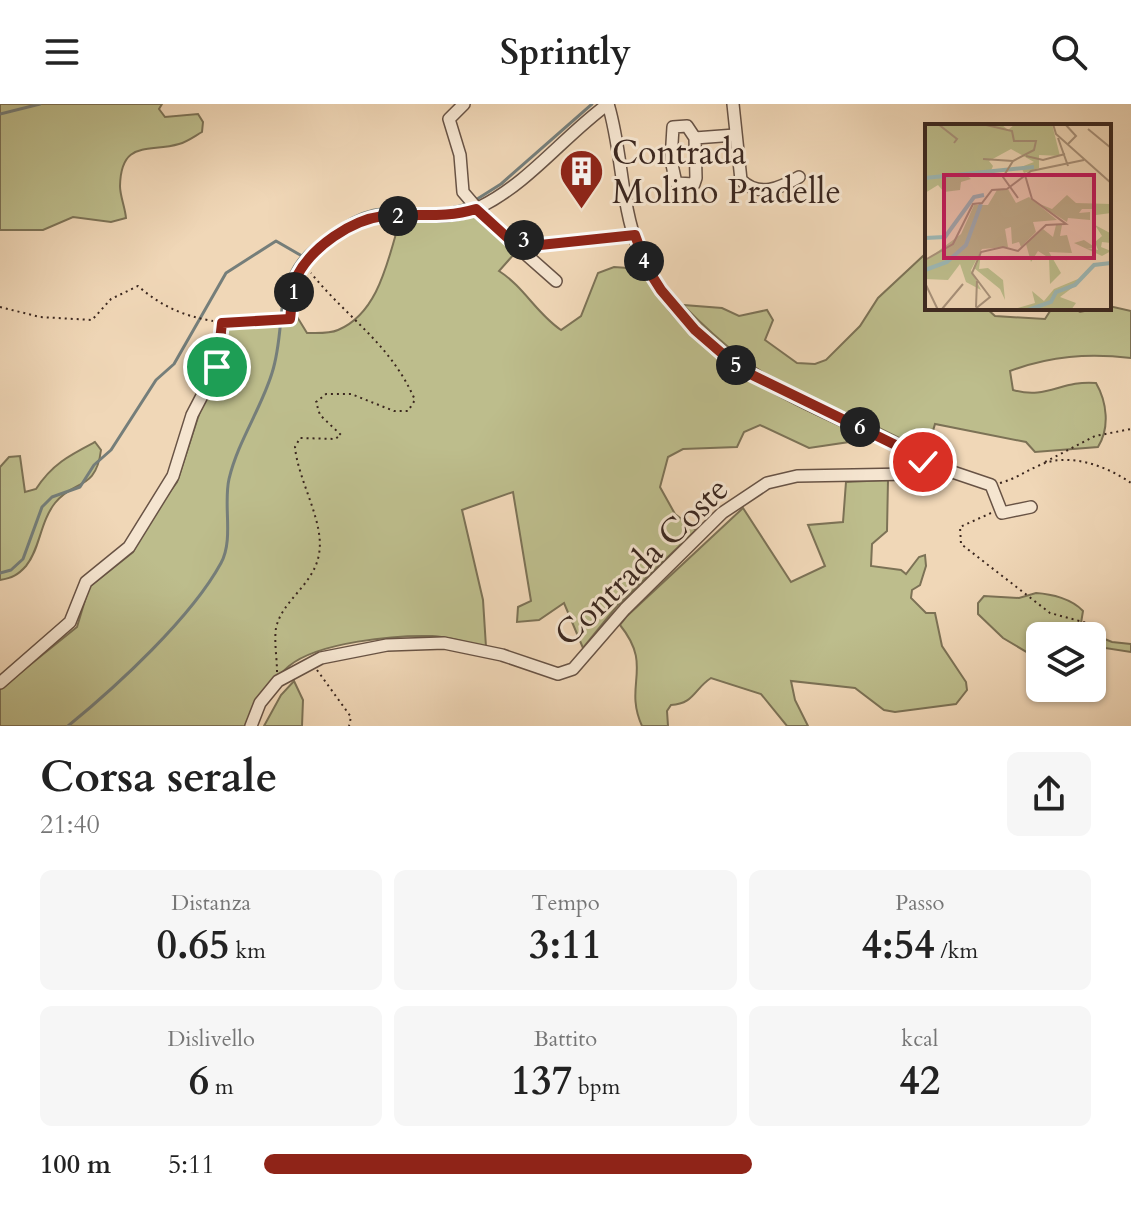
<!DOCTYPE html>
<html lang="it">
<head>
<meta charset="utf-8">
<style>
	body { margin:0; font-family:Cardo,serif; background:#f6f6f6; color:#222; height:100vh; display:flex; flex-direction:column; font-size:30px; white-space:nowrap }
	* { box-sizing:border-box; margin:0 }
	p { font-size:26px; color:#767676 }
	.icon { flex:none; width:44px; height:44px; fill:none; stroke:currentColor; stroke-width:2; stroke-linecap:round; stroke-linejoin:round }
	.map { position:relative; height:622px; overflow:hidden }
	.panel { display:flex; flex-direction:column; background:#fff; flex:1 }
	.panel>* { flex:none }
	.tools { position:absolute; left:1026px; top:518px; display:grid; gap:16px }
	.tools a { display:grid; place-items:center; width:80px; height:80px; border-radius:12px; background:#fff; box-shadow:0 2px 6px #0004; font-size:40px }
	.pin { position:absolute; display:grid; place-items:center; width:68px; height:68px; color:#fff; margin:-34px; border:4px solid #fff; border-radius:50%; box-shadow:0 2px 8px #0007 }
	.km { position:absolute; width:40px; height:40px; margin:-20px; border-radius:50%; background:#222; color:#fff; font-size:22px; line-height:40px; text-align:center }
	.round { display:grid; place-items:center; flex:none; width:84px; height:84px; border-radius:12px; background:#f6f6f6 }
	.headline { display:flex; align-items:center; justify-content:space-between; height:136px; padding:0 40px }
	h1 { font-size:44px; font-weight:700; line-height:60px }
	.stats { display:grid; grid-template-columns:repeat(3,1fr); gap:12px; height:136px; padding:8px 40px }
	.stats div { display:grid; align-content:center; border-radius:12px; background:#f6f6f6; text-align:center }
	.stats b { font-size:40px; font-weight:700 }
	.stats small { font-size:22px; font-weight:400 }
	.stats p { font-size:22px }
	ul { padding:0 40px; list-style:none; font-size:26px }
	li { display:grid; grid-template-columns:128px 96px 1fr; align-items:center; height:60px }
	li i { height:20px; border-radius:10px; background:#8f2418 }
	header { display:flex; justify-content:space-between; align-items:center; height:104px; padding:0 40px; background:#fff; font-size:36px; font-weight:700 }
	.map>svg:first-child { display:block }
	.green { fill:#bdbd8c; stroke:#7c7256; stroke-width:2 }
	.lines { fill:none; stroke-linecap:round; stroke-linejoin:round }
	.stream { stroke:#757e7a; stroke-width:3 }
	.minor-casing { stroke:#685345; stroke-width:14 }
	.path { stroke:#3b271f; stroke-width:2; stroke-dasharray:2 4; stroke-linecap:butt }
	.minor { stroke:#f5e5d0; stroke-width:11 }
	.route-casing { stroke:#fff; stroke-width:16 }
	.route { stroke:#8f2418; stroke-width:10 }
	.labels { text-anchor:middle; stroke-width:6; stroke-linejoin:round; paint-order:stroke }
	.poi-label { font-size:34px; fill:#3b271f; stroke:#f5e5d0; text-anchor:start }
	.street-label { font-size:34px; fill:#3b271f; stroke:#f5e5d0 }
	.inset-river { fill:none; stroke:#9cb8b6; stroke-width:4 }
	.inset-road { fill:none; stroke:#a8917a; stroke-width:2 }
	.view { fill:#c2185b; fill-opacity:0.15; stroke:#c2185b; stroke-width:4 }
	.inset-edge { fill:none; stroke:#3b271f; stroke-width:4 }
</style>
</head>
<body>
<header><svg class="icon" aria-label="menu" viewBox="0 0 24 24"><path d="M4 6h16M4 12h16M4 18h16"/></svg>Sprintly<svg class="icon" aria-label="search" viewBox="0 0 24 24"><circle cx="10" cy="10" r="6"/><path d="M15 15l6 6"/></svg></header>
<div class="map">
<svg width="1131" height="622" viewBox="0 0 1131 622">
	<rect width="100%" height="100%" fill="#f0d7b7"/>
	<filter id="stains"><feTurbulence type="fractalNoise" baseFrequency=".0025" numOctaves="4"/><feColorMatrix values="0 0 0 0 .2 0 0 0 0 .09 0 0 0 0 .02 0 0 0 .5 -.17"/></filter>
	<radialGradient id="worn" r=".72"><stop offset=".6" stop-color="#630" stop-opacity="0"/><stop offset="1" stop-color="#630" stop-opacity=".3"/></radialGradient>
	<g class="green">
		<path d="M0,0H162L159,5L165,13L198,10L203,18L202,28C195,32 187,38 179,40C149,49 121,35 120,82C120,92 125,103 126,114L111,118L73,113L43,126H0Z"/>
		<path d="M483,108L515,149L499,167C524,183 537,210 561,226L581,212L598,169L614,163L642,165C695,252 764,290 856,328L849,338L809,344L760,321L744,328L737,343L683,345L668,353L660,383L675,410L696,426L617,502L583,544L564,499L539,516L517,518L518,503L531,497L513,388L462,406L483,496L486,543C469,539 450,533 432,532C396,531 318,538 289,562C270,578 260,600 248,622H0V585L77,523L89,483L133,448L146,420L177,378L227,224L296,211L307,229C317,229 329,230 338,226C379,209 388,155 400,116L449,117Z"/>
		<path d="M923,152L927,157V204H986L995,212L1045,215L1052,204H1073L1080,208L1109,202L1131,207V254C1088,249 1050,252 1010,267L1013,286C1047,296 1061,276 1096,279C1107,298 1110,324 1098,343L1035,348L1026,338L935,320L924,357C920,342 895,332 881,325C857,312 832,304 807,293C758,270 721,240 683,201L722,204L739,212L767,206L773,216L765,236L797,259L815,260L826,256L860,222L878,194Z"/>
		<path d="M95,338L101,346C96,387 74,375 55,399C40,418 40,445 26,462C18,471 12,474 0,476V363L9,353L20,352L25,388L36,385C52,360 70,351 95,338Z"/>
		<path d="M888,376L887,427L872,440L871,462L901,466L906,470L919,453L925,451L926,462L920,481L912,486L911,494L926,509H935L942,542L966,578L967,586L956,600L895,608L884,606L855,584L791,577L795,596L808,622H787L761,590L711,574C694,585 694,600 671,601L667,607L668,622H642C623,580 654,563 620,521L627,512L743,404L791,478L825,462L808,421L843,418L846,378Z"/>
		<path d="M1036,489C1052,490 1072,495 1083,507L1080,525L1112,538L1131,540V548L1092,542V532H1040V556L1003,534L978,510V499L984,492L1019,494Z"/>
		<polygon points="294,577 303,596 302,622 264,622 281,591"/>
	</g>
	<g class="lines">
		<g class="stream">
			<polyline points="0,10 40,0"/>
			<polyline points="474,97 501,80 592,0"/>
			<path d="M330,129C386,84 409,118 467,100"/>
			<polyline points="0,469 11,466 23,455 42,403 52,393 80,383 94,361 111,346 156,276 174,260 226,169 276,137 302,152"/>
			<path d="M68,622C117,582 191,514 221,459C234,435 223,401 229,375C238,337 261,305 272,269C289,216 268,169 324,133"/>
		</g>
		<defs>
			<g id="minor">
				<polyline points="464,0 449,15 460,51 463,88 487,116 556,177"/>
				<path d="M733,0L741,76C759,94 780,84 799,73"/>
				<polyline points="695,34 696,74 694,80 676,79 671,56 673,23 687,22 695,34 735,31"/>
				<polyline points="923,358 991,381 1002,409 1031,403"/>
				<path d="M0,579L70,518L86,478L129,443L173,372L192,311L217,263L222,219L290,215C292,202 291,184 297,173C310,144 353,115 384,112C417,109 449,118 480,103C529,79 565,31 608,0"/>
				<path d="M251,622L260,599L278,577L321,554L387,541L444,539L502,551L558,570L573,565L625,505L722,409L767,379L797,372L910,370L921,366L923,358L914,350C812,300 684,258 638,143C621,102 622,45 608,0"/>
			</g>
		</defs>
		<use href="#minor" class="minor-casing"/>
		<g class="path">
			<polyline points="529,138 540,141 621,132"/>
			<path d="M0,203L40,213L92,216L111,195L138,182C161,202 183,212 213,217"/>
			<polyline points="1045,358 1095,332 1131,325"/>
			<path d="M1000,379C1015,375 1026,367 1040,361C1069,348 1107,362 1131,379"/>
			<polyline points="991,409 960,423 961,440 1050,509 1087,519"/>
			<polyline points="317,566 351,613 349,622"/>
			<path d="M277,568C277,554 274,538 276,524C282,496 314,481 319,450C325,418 298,377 295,343L300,334L335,335L341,331L320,311L316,298L326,290H351L394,307H408L415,296C390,239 348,215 311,169"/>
		</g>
		<use href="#minor" class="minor"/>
	</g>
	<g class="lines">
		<defs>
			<path id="route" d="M217,263L222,219L290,215C292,202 291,183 297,172C312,143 351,116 383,112C415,109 444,115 476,105L509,135L540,141L635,131L647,164L661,186L695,226L740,265L914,350L923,358"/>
		</defs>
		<use href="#route" class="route-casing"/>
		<use href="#route" class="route"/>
	</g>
	<defs>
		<symbol id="building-pin" viewBox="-11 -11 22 30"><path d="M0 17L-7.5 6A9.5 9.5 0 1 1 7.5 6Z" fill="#8f2418" stroke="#f5e5d0"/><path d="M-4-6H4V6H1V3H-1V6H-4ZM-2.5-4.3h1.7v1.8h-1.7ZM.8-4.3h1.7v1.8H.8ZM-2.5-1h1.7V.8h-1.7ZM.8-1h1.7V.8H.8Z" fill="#fff"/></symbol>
	</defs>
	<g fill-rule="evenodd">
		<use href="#building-pin" x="556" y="42" width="51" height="69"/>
	</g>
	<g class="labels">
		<g class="poi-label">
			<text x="612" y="60">Contrada<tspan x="612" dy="39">Molino Pradelle</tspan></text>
		</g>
		<g class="street-label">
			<text transform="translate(641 457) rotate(-44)" y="12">Contrada Coste</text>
		</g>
	</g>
	<g transform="translate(925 20)">
		<rect width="186" height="186" fill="#f0d7b7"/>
		<path d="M0,0H76L83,6L89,1L127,0L135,32L114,31V44L99,49L96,43L109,38L86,25L64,37L68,42L65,49L40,50L46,55L36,58L35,66L19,68L13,61L0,69ZM83,65L91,79L104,73L132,96L108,98L111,108L96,123L94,118L87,120L86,103L80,105L83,123L57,125L46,146L56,166L41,158L35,140L23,156L0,155V137L36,110L49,81H63L72,66ZM142,71L151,79L186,80V89L171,91L169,85H157L154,89L165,88V96L143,94L142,98L110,78L127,85ZM131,101H137L135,112L142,111L147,129L124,128L136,149L125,160L124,134L113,127L106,138L101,120L118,105L128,113ZM170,101L185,109L186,119L177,118L176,123L186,127L177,132L149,119L159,116L171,124H162L173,126L170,118L177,112ZM56,129L54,145L63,144L78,156L80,176L75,165L49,144ZM153,155L151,161L135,173L151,179L146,186H86L110,179L107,167L119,177L129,165Z" fill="#bdbd8c"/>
		<path class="inset-river" d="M0,54L109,43M0,114L20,113L49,73L59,71M0,146L22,138L41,121L56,80M103,186L126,178L131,168L150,161L169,141L186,139"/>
		<path class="inset-road" d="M13,0L32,15L29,19M57,0L87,7L89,17H111L109,26L88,37L78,53L93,74M128,0L131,10L186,59M140,0L151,12L142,21M163,5L186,24M133,14L143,42M101,32L118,36L140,30M58,35L88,37M82,65L106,47L159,36M0,136L28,120L48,80L57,79L67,66L82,65M0,159L13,186M51,183L52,155M17,185L38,160M49,186L65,173L47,149L56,128L78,123L93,127L121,101L141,100L107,75L100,51"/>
		<path class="view" d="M19,51H169V134H19Z"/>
		<rect width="186" height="186" class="inset-edge"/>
	</g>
	<rect width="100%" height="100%" filter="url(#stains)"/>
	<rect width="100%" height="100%" fill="url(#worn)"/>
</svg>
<div class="tools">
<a><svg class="icon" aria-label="layers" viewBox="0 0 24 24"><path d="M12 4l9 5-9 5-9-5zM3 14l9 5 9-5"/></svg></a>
</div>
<div class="pin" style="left:217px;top:263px;background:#1e9e55"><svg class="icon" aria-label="arrive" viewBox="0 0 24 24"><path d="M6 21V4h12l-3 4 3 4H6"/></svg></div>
<div class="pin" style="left:923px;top:358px;background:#d93025"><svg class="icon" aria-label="check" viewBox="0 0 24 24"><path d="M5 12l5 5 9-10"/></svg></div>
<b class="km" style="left:294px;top:188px">1</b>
<b class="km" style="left:398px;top:112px">2</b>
<b class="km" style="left:524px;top:136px">3</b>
<b class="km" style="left:644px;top:157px">4</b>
<b class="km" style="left:736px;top:261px">5</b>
<b class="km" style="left:860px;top:323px">6</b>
</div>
<section class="panel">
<div class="headline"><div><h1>Corsa serale</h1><p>21:40</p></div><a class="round"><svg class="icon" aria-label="share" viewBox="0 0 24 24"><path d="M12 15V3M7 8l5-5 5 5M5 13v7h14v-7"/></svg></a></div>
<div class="stats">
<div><p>Distanza</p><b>0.65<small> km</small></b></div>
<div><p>Tempo</p><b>3:11</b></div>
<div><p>Passo</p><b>4:54<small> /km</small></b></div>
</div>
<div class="stats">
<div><p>Dislivello</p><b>6<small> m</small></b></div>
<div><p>Battito</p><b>137<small> bpm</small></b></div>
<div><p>kcal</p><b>42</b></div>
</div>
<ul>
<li><b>100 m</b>5:11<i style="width:59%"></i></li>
</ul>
</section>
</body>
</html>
